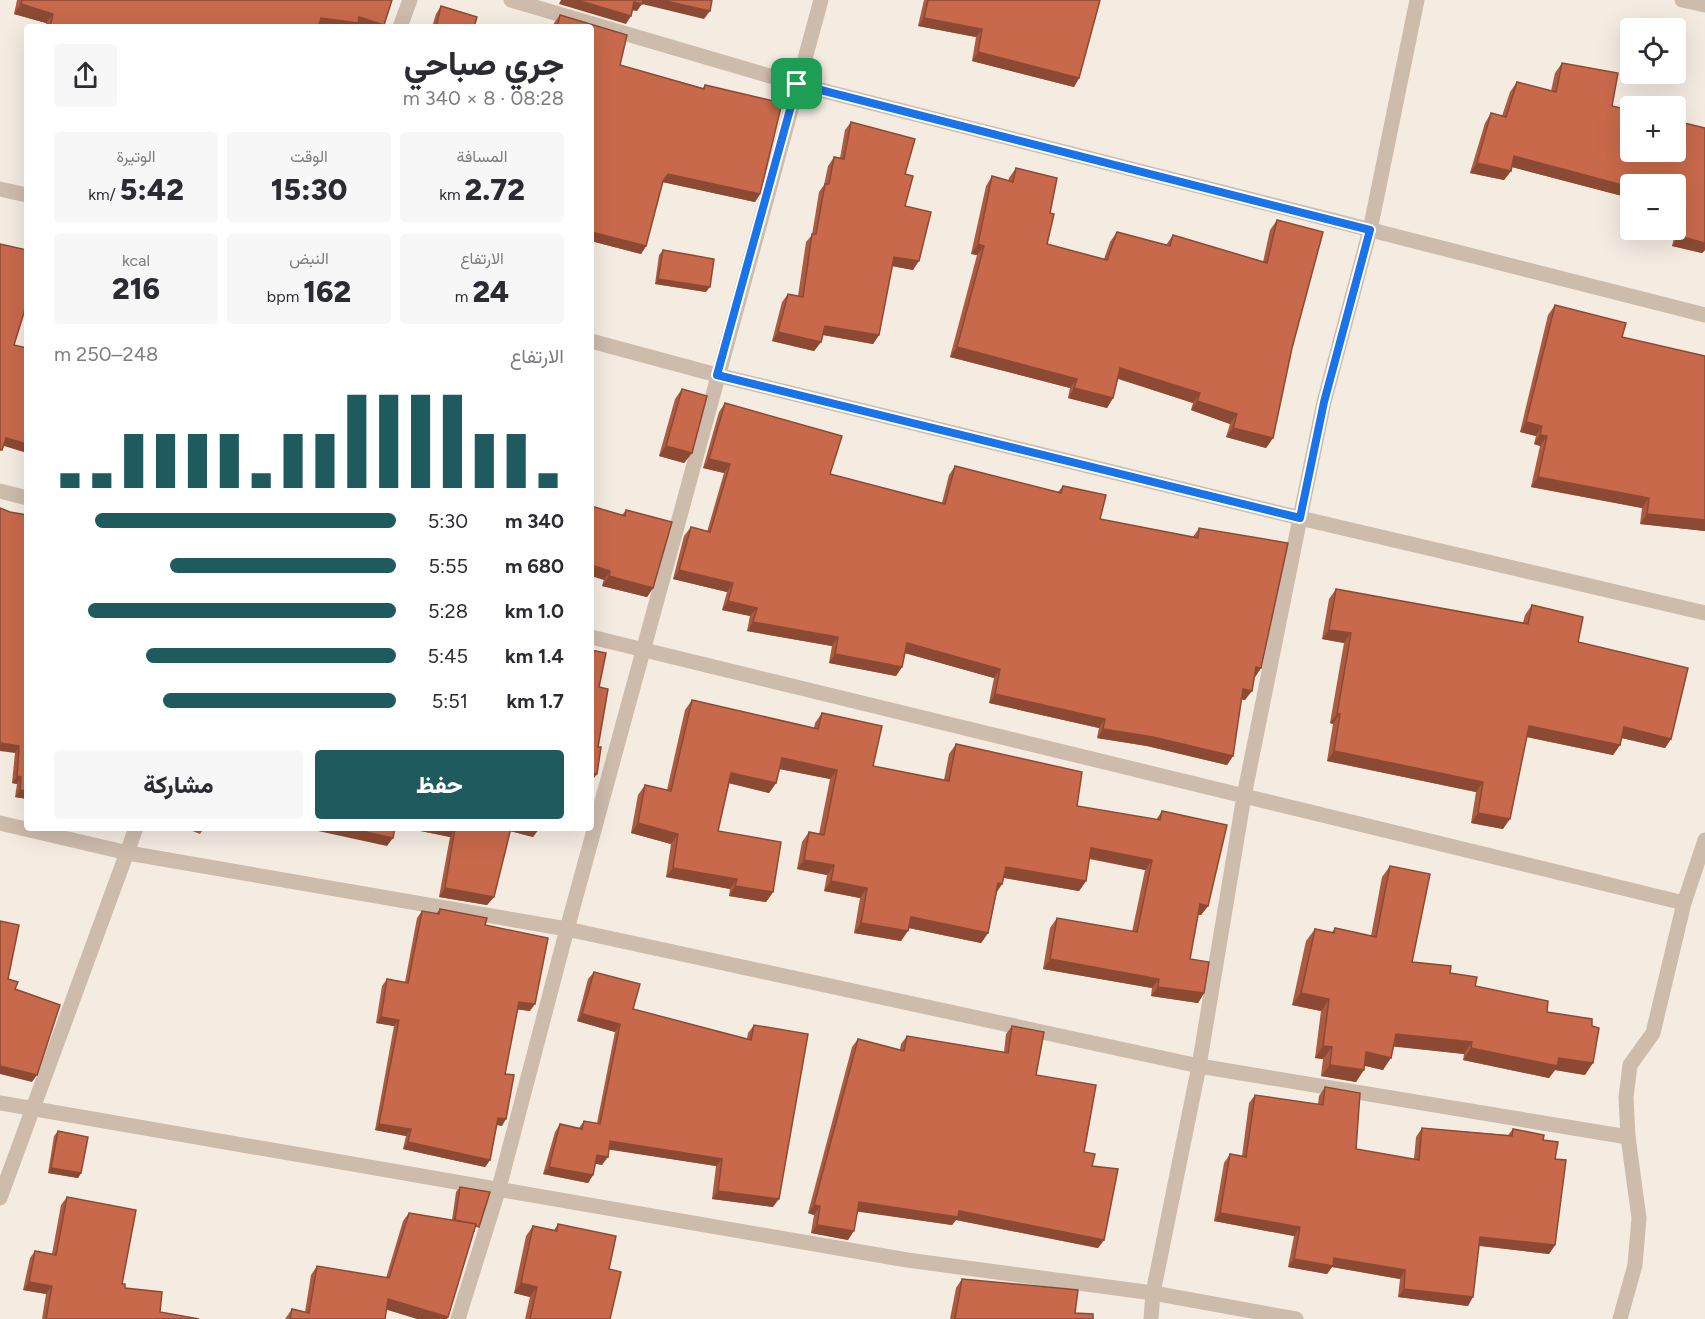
<!DOCTYPE html>
<html lang="ar">
<head>
<meta charset="utf-8">
<style>
	body { margin:0; font-family:Figtree,Vazirmatn,sans-serif; background:#f7f7f7; color:#2b2b33; direction:rtl; height:100vh; display:flex; flex-direction:column; font-size:22px; white-space:nowrap }
	* { box-sizing:border-box; margin:0 }
	p { font-size:20px; color:#7c7c81 }
	.icon { flex:none; width:33px; height:33px; fill:none; stroke:currentColor; stroke-width:2; stroke-linecap:round; stroke-linejoin:round }
	.map { position:relative; flex:1; overflow:hidden; direction:ltr }
	.panel { position:absolute; left:24px; top:24px; width:570px; height:807px; display:flex; flex-direction:column; background:#fff; border-radius:6px; box-shadow:0 6px 24px #0002; direction:rtl }
	.panel>* { flex:none }
	.controls { position:absolute; left:1620px; top:18px; display:grid; gap:12px }
	.controls a { display:grid; place-items:center; width:66px; height:66px; border-radius:6px; background:#fff; box-shadow:0 6px 24px #0002; font-size:30px }
	.pin { position:absolute; display:grid; place-items:center; width:51px; height:51px; color:#fff; margin:-26px; border-radius:12px; box-shadow:0 3px 9px #0006 }
	.round { display:grid; place-items:center; flex:none; width:63px; height:63px; border-radius:6px; background:#f7f7f7 }
	.summary { display:flex; align-items:center; justify-content:space-between; height:102px; padding:0 30px }
	h1 { font-size:33px; font-weight:800; line-height:45px }
	.figures { display:grid; grid-template-columns:repeat(3,1fr); gap:9px; height:102px; padding:6px 30px }
	.figures div { display:grid; align-content:center; border-radius:6px; background:#f7f7f7; text-align:center }
	.figures b { font-size:30px; font-weight:800 }
	.figures small { font-size:16px; font-weight:400 }
	.figures p { font-size:16px }
	.chart { height:168px; padding:12px 30px }
	.chart p { display:flex; justify-content:space-between }
	.chart svg { width:100%; height:108px; margin-top:6px; stroke:#1f5a5e; stroke-width:6 }
	.cta { display:flex; gap:12px; margin-top:auto; padding:12px 30px }
	.cta a { flex:1; height:69px; border-radius:6px; background:#1f5a5e; color:#fff; font-size:24px; font-weight:800; line-height:69px; text-align:center }
	.cta a+a { background:#f7f7f7; color:#2b2b33 }
	ul { padding:0 30px; list-style:none; font-size:20px }
	li { display:grid; grid-template-columns:96px 72px 1fr; align-items:center; height:45px }
	li i { height:15px; border-radius:8px; background:#1f5a5e }
	.map>svg:first-child { display:block }
	.lines { fill:none; stroke-linecap:round; stroke-linejoin:round }
	.minor { stroke:#cdbbac; stroke-width:15 }
	.wall { fill:#ac5a40 }
	.shaded-wall { fill:#8c4a34 }
	.building { fill:#c8694b; stroke:#8c4a34; stroke-width:1.5 }
	.route-casing { stroke:#fff; stroke-width:12 }
	.route { stroke:#1a73e8; stroke-width:8 }
</style>
</head>
<body>
<div class="map">
<svg width="1705" height="1319" viewBox="0 0 1705 1319">
	<rect width="100%" height="100%" fill="#f4ebe1"/>
	<g class="lines">
		<g class="minor">
			<polyline points="511,0 797,84 1705,315"/>
			<polyline points="1682,0 1705,5"/>
			<polyline points="400,27 410,0"/>
			<polyline points="0,189 27,195"/>
			<polyline points="591,341 717,375 1300,518 1705,613"/>
			<polyline points="0,491 27,498"/>
			<polyline points="591,637 1684,903"/>
			<polyline points="0,823 128,853 567,929 1199,1066 1628,1137"/>
			<polyline points="0,1103 907,1260 1153,1293 1296,1319"/>
			<polyline points="0,1198 136,828"/>
			<polyline points="458,1319 499,1188 567,929 821,0"/>
			<polyline points="1151,1319 1153,1293 1199,1066 1244,796 1300,518 1324,402 1370,230 1417,0"/>
			<polyline points="1620,1319 1635,1265 1639,1218 1628,1137 1626,1097 1630,1065 1653,1033 1684,903 1705,840"/>
		</g>
	</g>
	<g class="wall">
		<polygon points="17,0 392,0 382,27 45,27 46,23 14,14"/>
		<polygon points="924,0 1100,0 1079,78 1074,87 972,61 976,37 918,26"/>
		<polygon points="441,6 474,27 432,27 436,14"/>
		<polygon points="560,15 627,35 620,65 703,88 705,85 782,103 760,194 755,202 663,182 646,246 641,254 591,241 591,27 553,27 554,23"/>
		<polygon points="1562,63 1612,106 1705,128 1705,250 1702,253 1672,246 1676,230 1676,184 1630,184 1630,198 1512,167 1511,171 1504,180 1470,173 1485,123 1491,113 1502,116 1510,92 1517,82 1551,91 1555,73"/>
		<polygon points="851,122 905,174 905,206 913,270 892,266 879,335 873,344 822,335 821,342 814,351 772,341 782,302 788,294 798,296 806,242 812,235 819,192 824,185 828,166 834,157 840,158 845,130"/>
		<polygon points="1016,168 1050,213 1047,244 1104,259 1110,242 1117,232 1166,245 1173,235 1263,262 1270,230 1277,220 1292,348 1273,438 1266,448 1226,437 1230,424 1191,410 1193,403 1118,379 1113,398 1107,408 1068,398 1070,388 950,357 977,255 971,254 986,186 992,176 1008,181 1009,178"/>
		<polygon points="663,250 706,292 655,284 659,255"/>
		<polygon points="1555,305 1622,337 1705,356 1705,531 1640,524 1642,508 1531,487 1540,446 1534,444 1536,436 1520,432 1548,315"/>
		<polygon points="682,389 692,453 684,463 659,456 675,399"/>
		<polygon points="725,403 830,474 942,503 949,475 955,466 1058,492 1063,486 1100,519 1193,537 1199,528 1261,668 1255,677 1254,677 1245,700 1241,699 1233,756 1227,765 1147,746 1097,738 1099,728 989,703 994,678 905,653 902,667 896,676 829,663 832,646 747,631 750,616 722,610 727,592 673,579 684,536 691,527 707,532 724,473 703,468 719,412"/>
		<polygon points="626,510 653,588 647,597 602,586 622,515"/>
		<polygon points="10,512 27,515 27,799 15,797 17,784 12,783 15,753"/>
		<polygon points="1336,589 1523,623 1525,615 1532,605 1578,642 1671,739 1665,748 1622,738 1620,745 1613,755 1527,737 1503,829 1471,823 1476,792 1327,761 1333,724 1330,723 1344,643 1322,639 1329,599"/>
		<polygon points="692,700 814,728 815,723 822,713 873,766 944,780 949,754 956,744 1077,806 1156,820 1162,811 1208,906 1201,915 1198,915 1190,959 1204,993 1198,1003 1151,996 1152,988 1043,969 1050,928 1057,918 1132,932 1145,870 1089,859 1086,881 1079,891 1004,878 1002,884 997,892 988,933 981,943 909,928 901,941 854,933 860,898 824,891 827,875 797,869 802,842 809,832 819,834 830,779 779,769 776,783 769,793 729,783 718,831 773,892 766,902 729,896 730,889 666,877 671,844 631,833 638,795 645,785 667,790 685,710"/>
		<polygon points="185,828 204,828 200,834"/>
		<polygon points="406,828 539,828 533,837 510,831 494,897 487,905 439,897 450,837"/>
		<polygon points="1390,866 1412,962 1450,973 1475,986 1547,1012 1585,1075 1555,1070 1549,1078 1463,1060 1464,1054 1394,1046 1383,1070 1365,1066 1356,1082 1321,1076 1323,1059 1315,1058 1321,1011 1292,1005 1306,941 1315,929 1332,932 1335,928 1371,936 1382,877"/>
		<polygon points="440,909 485,925 530,1011 517,1009 505,1074 502,1126 497,1125 490,1160 485,1167 403,1149 406,1136 375,1130 394,1026 376,1023 382,986 387,979 405,982 417,918 422,911 436,914"/>
		<polygon points="594,972 633,1009 747,1039 748,1033 754,1025 773,1207 712,1199 716,1166 609,1149 602,1165 595,1163 593,1175 588,1183 543,1174 555,1132 560,1124 579,1128 584,1121 597,1123 615,1032 577,1021 588,979"/>
		<polygon points="1012,1026 1036,1075 1092,1166 1104,1240 1098,1248 956,1220 952,1225 858,1211 848,1240 811,1233 814,1215 808,1213 852,1047 858,1039 900,1050 901,1044 907,1036 1004,1052 1006,1034"/>
		<polygon points="1325,1087 1356,1149 1414,1159 1416,1137 1422,1128 1508,1135 1513,1129 1543,1140 1555,1159 1555,1245 1549,1254 1479,1246 1468,1306 1398,1297 1400,1279 1332,1267 1327,1274 1288,1267 1294,1236 1214,1221 1224,1163 1230,1154 1242,1156 1249,1103 1255,1095 1318,1104 1319,1096"/>
		<polygon points="58,1131 81,1173 78,1178 48,1173 54,1136"/>
		<polygon points="460,1187 475,1232 474,1232 386,1310 385,1319 285,1319 292,1309 305,1312 311,1275 317,1266 386,1278 403,1221 409,1213 452,1220 456,1192"/>
		<polygon points="67,1197 125,1288 160,1312 199,1319 42,1319 46,1294 23,1290 30,1258 35,1251 52,1254 61,1205"/>
		<polygon points="558,1224 609,1269 610,1319 525,1319 530,1297 514,1293 526,1236 533,1226 554,1230"/>
		<polygon points="962,1279 1075,1313 1093,1319 950,1319 956,1288"/>
	</g>
	<g class="shaded-wall">
		<polygon points="561,0 577,0 631,16 626,24 559,4"/>
		<polygon points="641,0 661,0 710,11 704,19 642,4 637,11 629,10 634,2"/>
		<polygon points="21,4 53,14 46,23 14,14"/>
		<polygon points="359,17 384,25 382,27 314,27 321,18"/>
		<polygon points="924,18 982,29 976,37 918,26"/>
		<polygon points="978,52 1079,78 1074,87 972,61"/>
		<polygon points="1514,156 1630,187 1630,198 1508,166"/>
		<polygon points="1477,163 1511,171 1504,180 1470,173"/>
		<polygon points="668,174 760,194 755,202 662,182"/>
		<polygon points="1676,222 1681,224 1675,233 1661,230 1676,230"/>
		<polygon points="591,232 646,246 641,254 591,241"/>
		<polygon points="1679,236 1705,243 1705,250 1702,253 1672,246"/>
		<polygon points="978,244 984,246 977,255 971,254"/>
		<polygon points="894,257 919,261 913,270 887,265"/>
		<polygon points="658,279 710,287 706,292 655,284"/>
		<polygon points="825,326 879,335 873,344 819,334"/>
		<polygon points="778,332 821,342 814,351 772,341"/>
		<polygon points="957,347 1077,379 1070,388 950,357"/>
		<polygon points="1120,368 1200,393 1193,403 1114,377"/>
		<polygon points="1074,388 1113,398 1107,408 1068,398"/>
		<polygon points="1197,401 1237,414 1230,424 1191,410"/>
		<polygon points="1526,422 1542,426 1536,436 1520,432"/>
		<polygon points="1233,428 1273,438 1266,448 1226,437"/>
		<polygon points="1540,435 1547,436 1540,446 1534,444"/>
		<polygon points="6,438 27,444 27,453 1,445"/>
		<polygon points="666,446 692,453 684,463 659,456"/>
		<polygon points="709,459 730,464 724,473 703,468"/>
		<polygon points="1538,477 1649,498 1642,508 1531,487"/>
		<polygon points="1647,514 1705,520 1705,531 1640,524"/>
		<polygon points="591,565 610,571 604,580 591,576"/>
		<polygon points="679,570 733,583 727,592 673,579"/>
		<polygon points="609,576 653,588 647,597 602,586"/>
		<polygon points="728,601 757,608 750,616 722,610"/>
		<polygon points="753,622 838,637 832,646 747,631"/>
		<polygon points="1329,630 1351,633 1344,643 1322,639"/>
		<polygon points="907,643 1000,669 994,678 901,652"/>
		<polygon points="835,654 902,667 896,676 829,663"/>
		<polygon points="1256,667 1261,668 1255,677 1250,676"/>
		<polygon points="1243,689 1252,691 1245,700 1236,698"/>
		<polygon points="995,694 1105,719 1099,728 989,703"/>
		<polygon points="1337,714 1340,714 1333,724 1330,723"/>
		<polygon points="1529,726 1620,745 1613,755 1522,736"/>
		<polygon points="1624,727 1671,739 1665,748 1617,737"/>
		<polygon points="1103,729 1153,737 1233,756 1227,765 1147,746 1097,738"/>
		<polygon points="0,743 19,746 15,753 0,751"/>
		<polygon points="1334,751 1483,782 1476,792 1327,761"/>
		<polygon points="782,758 837,770 830,779 775,768"/>
		<polygon points="591,773 597,774 591,782"/>
		<polygon points="731,773 776,783 769,793 724,782"/>
		<polygon points="17,776 21,777 17,784 12,783"/>
		<polygon points="20,790 27,791 27,799 15,797"/>
		<polygon points="1478,813 1510,819 1503,829 1471,823"/>
		<polygon points="638,823 678,834 671,844 631,833"/>
		<polygon points="320,828 348,828 393,838 387,846 318,831"/>
		<polygon points="406,828 456,828 450,837"/>
		<polygon points="508,828 536,828 539,829 533,837 506,830"/>
		<polygon points="1091,848 1152,860 1145,870 1084,857"/>
		<polygon points="804,860 834,865 827,875 797,869"/>
		<polygon points="1006,867 1086,881 1079,891 999,877"/>
		<polygon points="673,868 737,879 730,889 666,877"/>
		<polygon points="831,881 867,888 860,898 824,891"/>
		<polygon points="998,883 1002,884 995,894"/>
		<polygon points="735,886 773,892 766,902 729,896"/>
		<polygon points="445,888 494,897 487,905 439,897"/>
		<polygon points="1200,904 1208,906 1201,915 1193,914"/>
		<polygon points="911,917 988,933 981,943 904,927"/>
		<polygon points="861,923 908,931 901,941 854,933"/>
		<polygon points="1050,959 1159,979 1152,988 1043,969"/>
		<polygon points="1158,987 1204,993 1198,1003 1151,996"/>
		<polygon points="1301,993 1329,999 1321,1011 1292,1005"/>
		<polygon points="519,1002 535,1004 530,1011 514,1009"/>
		<polygon points="582,1014 620,1024 615,1032 577,1021"/>
		<polygon points="381,1017 399,1020 394,1026 376,1023"/>
		<polygon points="1396,1034 1472,1042 1464,1054 1388,1046"/>
		<polygon points="1323,1046 1332,1047 1323,1059 1315,1058"/>
		<polygon points="1471,1048 1559,1058 1593,1063 1585,1075 1555,1070 1549,1078 1463,1060"/>
		<polygon points="1366,1052 1391,1058 1383,1070 1358,1064"/>
		<polygon points="1330,1065 1364,1070 1356,1082 1321,1076"/>
		<polygon points="0,1066 37,1075 32,1082 0,1074"/>
		<polygon points="498,1118 506,1119 502,1126 494,1124"/>
		<polygon points="379,1124 411,1129 406,1136 375,1130"/>
		<polygon points="610,1141 722,1159 716,1166 605,1149"/>
		<polygon points="408,1142 490,1160 485,1167 403,1149"/>
		<polygon points="597,1155 608,1157 602,1165 591,1163"/>
		<polygon points="549,1167 593,1175 588,1183 543,1174"/>
		<polygon points="51,1168 81,1173 78,1178 48,1173"/>
		<polygon points="718,1191 779,1199 773,1207 712,1199"/>
		<polygon points="859,1202 959,1211 1104,1240 1098,1248 956,1220 952,1225 853,1211"/>
		<polygon points="814,1205 820,1206 814,1215 808,1213"/>
		<polygon points="1220,1213 1300,1227 1294,1236 1214,1221"/>
		<polygon points="817,1225 854,1231 848,1240 811,1233"/>
		<polygon points="1480,1237 1555,1245 1549,1254 1474,1245"/>
		<polygon points="1334,1258 1405,1270 1400,1279 1332,1267 1327,1274 1288,1267 1294,1259"/>
		<polygon points="29,1282 52,1286 46,1294 23,1290"/>
		<polygon points="521,1283 537,1287 530,1297 514,1293"/>
		<polygon points="1404,1289 1473,1297 1468,1306 1398,1297"/>
		<polygon points="388,1299 448,1317 447,1319 417,1319 381,1308"/>
	</g>
	<g class="building">
		<polygon points="22,0 392,0 384,25 359,17 358,23 321,18 318,27 50,27 53,14 21,4"/>
		<polygon points="577,0 643,0 642,4 634,2 631,16"/>
		<polygon points="661,0 712,0 710,11"/>
		<polygon points="928,0 1100,0 1079,78 978,52 982,29 924,18"/>
		<polygon points="441,6 477,17 474,27 436,27"/>
		<polygon points="560,15 627,35 620,65 704,89 705,85 782,103 760,194 668,174 663,181 646,246 591,232 591,27 557,27"/>
		<polygon points="1562,63 1618,73 1612,106 1630,110 1630,152 1676,152 1676,121 1705,128 1705,243 1679,236 1681,224 1676,222 1676,184 1630,184 1630,187 1514,156 1511,171 1477,163 1491,113 1506,117 1517,82 1556,92"/>
		<polygon points="851,122 915,139 905,174 913,176 905,206 931,212 919,261 894,257 879,335 825,326 821,342 778,332 788,294 803,297 812,234 816,234 825,184 829,184 834,157 844,159"/>
		<polygon points="1016,168 1057,178 1050,213 1054,214 1047,244 1107,260 1117,232 1170,246 1173,235 1267,263 1277,220 1323,232 1292,348 1273,438 1233,428 1237,414 1197,401 1200,393 1120,368 1113,398 1074,388 1077,379 957,347 984,246 978,244 992,176 1013,182"/>
		<polygon points="0,244 27,250 27,303 14,345 27,348 27,444 6,438 2,450 0,450"/>
		<polygon points="663,250 714,259 710,287 658,279"/>
		<polygon points="1555,305 1626,323 1622,337 1705,356 1705,520 1647,514 1649,498 1538,477 1547,436 1540,435 1542,426 1526,422"/>
		<polygon points="682,389 707,396 692,453 666,446"/>
		<polygon points="725,403 842,436 830,474 945,504 955,466 1061,493 1063,486 1106,495 1100,519 1198,538 1199,528 1288,543 1261,668 1256,667 1252,691 1243,689 1233,756 1153,737 1103,729 1105,719 995,694 1000,669 907,643 902,667 835,654 838,637 753,622 757,608 728,601 733,583 679,570 691,527 710,532 730,464 709,459"/>
		<polygon points="591,506 625,516 626,510 672,522 653,588 609,576 610,571 591,565"/>
		<polygon points="0,508 10,512 27,515 27,791 20,790 21,777 17,776 19,746 0,743"/>
		<polygon points="1336,589 1528,624 1532,605 1583,617 1578,642 1688,668 1671,739 1624,727 1620,745 1529,726 1510,819 1478,813 1483,782 1334,751 1340,714 1337,714 1351,633 1329,630"/>
		<polygon points="591,650 606,653 599,687 608,689 598,747 601,747 597,774 591,773"/>
		<polygon points="692,700 818,729 822,713 882,726 873,766 949,781 956,744 1082,772 1077,806 1160,820 1162,811 1227,825 1208,906 1200,904 1190,959 1209,962 1204,993 1158,987 1159,979 1050,959 1057,918 1137,932 1152,860 1091,848 1086,881 1006,867 1002,884 998,883 988,933 911,917 908,931 861,923 867,888 831,881 834,865 804,860 809,832 824,835 837,770 782,758 776,783 731,773 718,831 781,842 773,892 735,886 737,879 673,868 678,834 638,823 645,785 671,791"/>
		<polygon points="348,828 395,828 393,838"/>
		<polygon points="455,828 511,828 494,897 445,888"/>
		<polygon points="1390,866 1430,874 1412,962 1451,966 1450,973 1477,977 1475,986 1548,1001 1547,1012 1592,1019 1592,1026 1599,1028 1593,1063 1559,1058 1557,1066 1471,1048 1472,1042 1396,1034 1391,1058 1366,1052 1364,1070 1330,1065 1332,1047 1323,1046 1329,999 1301,993 1315,929 1334,933 1335,928 1376,937"/>
		<polygon points="440,909 487,918 485,925 548,938 535,1004 519,1002 505,1074 514,1075 506,1119 498,1118 490,1160 408,1142 411,1129 379,1124 399,1020 381,1017 387,979 408,983 422,911 439,914"/>
		<polygon points="0,921 19,925 8,979 18,982 15,989 60,1005 37,1075 0,1066"/>
		<polygon points="594,972 640,984 633,1009 751,1040 754,1025 808,1034 779,1199 718,1191 722,1159 610,1141 608,1157 597,1155 593,1175 549,1167 560,1124 582,1129 584,1121 600,1124 620,1024 582,1014"/>
		<polygon points="1012,1026 1044,1032 1036,1075 1096,1085 1084,1152 1095,1154 1092,1166 1118,1169 1104,1240 959,1211 958,1217 859,1202 854,1231 817,1225 820,1206 814,1205 858,1039 904,1051 907,1036 1008,1053"/>
		<polygon points="1325,1087 1360,1093 1356,1149 1419,1160 1422,1128 1512,1136 1513,1129 1544,1135 1543,1140 1558,1142 1555,1159 1566,1160 1555,1245 1480,1237 1473,1297 1404,1289 1405,1270 1334,1258 1333,1266 1294,1259 1300,1227 1220,1213 1230,1154 1246,1157 1255,1095 1323,1105"/>
		<polygon points="58,1131 88,1137 81,1173 51,1168"/>
		<polygon points="460,1187 490,1192 479,1227 476,1226 476,1224 455,1220"/>
		<polygon points="67,1197 136,1210 122,1284 125,1284 125,1288 162,1292 160,1312 199,1319 46,1319 52,1286 29,1282 35,1251 56,1255"/>
		<polygon points="409,1213 476,1224 448,1317 388,1299 385,1319 290,1319 292,1309 309,1313 317,1266 389,1278"/>
		<polygon points="558,1224 616,1236 609,1269 621,1272 610,1319 530,1319 537,1287 521,1283 533,1226 557,1231"/>
		<polygon points="962,1279 1078,1290 1075,1313 1093,1314 1093,1319 955,1319"/>
	</g>
	<g class="lines">
		<defs>
			<polygon id="route" points="797,84 1370,230 1324,402 1300,518 717,375"/>
		</defs>
		<use href="#route" class="route-casing"/>
		<use href="#route" class="route"/>
	</g>
</svg>
<div class="controls">
<a><svg class="icon" aria-label="locate" viewBox="0 0 24 24"><circle cx="12" cy="12" r="6"/><path d="M12 2v4M12 18v4M2 12h4M18 12h4"/></svg></a>
<a>+</a>
<a>−</a>
</div>
<div class="pin" style="left:797px;top:84px;background:#1e9e55"><svg class="icon" aria-label="arrive" viewBox="0 0 24 24"><path d="M6 21V4h12l-3 4 3 4H6"/></svg></div>
<section class="panel">
<div class="summary"><div><h1>جري صباحي</h1><p>08:28 · 8 × 340 m</p></div><a class="round"><svg class="icon" aria-label="share" viewBox="0 0 24 24"><path d="M12 15V3M7 8l5-5 5 5M5 13v7h14v-7"/></svg></a></div>
<div class="figures">
<div><p>المسافة</p><b>2.72<small> km</small></b></div>
<div><p>الوقت</p><b>15:30</b></div>
<div><p>الوتيرة</p><b>5:42<small> /km</small></b></div>
</div>
<div class="figures">
<div><p>الارتفاع</p><b>24<small> m</small></b></div>
<div><p>النبض</p><b>162<small> bpm</small></b></div>
<div><p>kcal</p><b>216</b></div>
</div>
<div class="chart"><p><span>الارتفاع</span>248–250 m</p>
<svg viewBox="0 0 160 44" preserveAspectRatio="none"><path d="M5 44V38M15 44V38M25 44V22M35 44V22M45 44V22M55 44V22M65 44V38M75 44V22M85 44V22M95 44V6M105 44V6M115 44V6M125 44V6M135 44V22M145 44V22M155 44V38"/></svg>
</div>
<ul>
<li><b>340 m</b>5:30<i style="width:88%"></i></li>
<li><b>680 m</b>5:55<i style="width:66%"></i></li>
<li><b>1.0 km</b>5:28<i style="width:90%"></i></li>
<li><b>1.4 km</b>5:45<i style="width:73%"></i></li>
<li><b>1.7 km</b>5:51<i style="width:68%"></i></li>
</ul>
<div class="cta"><a>حفظ</a><a>مشاركة</a></div>
</section>
</div>
</body>
</html>
